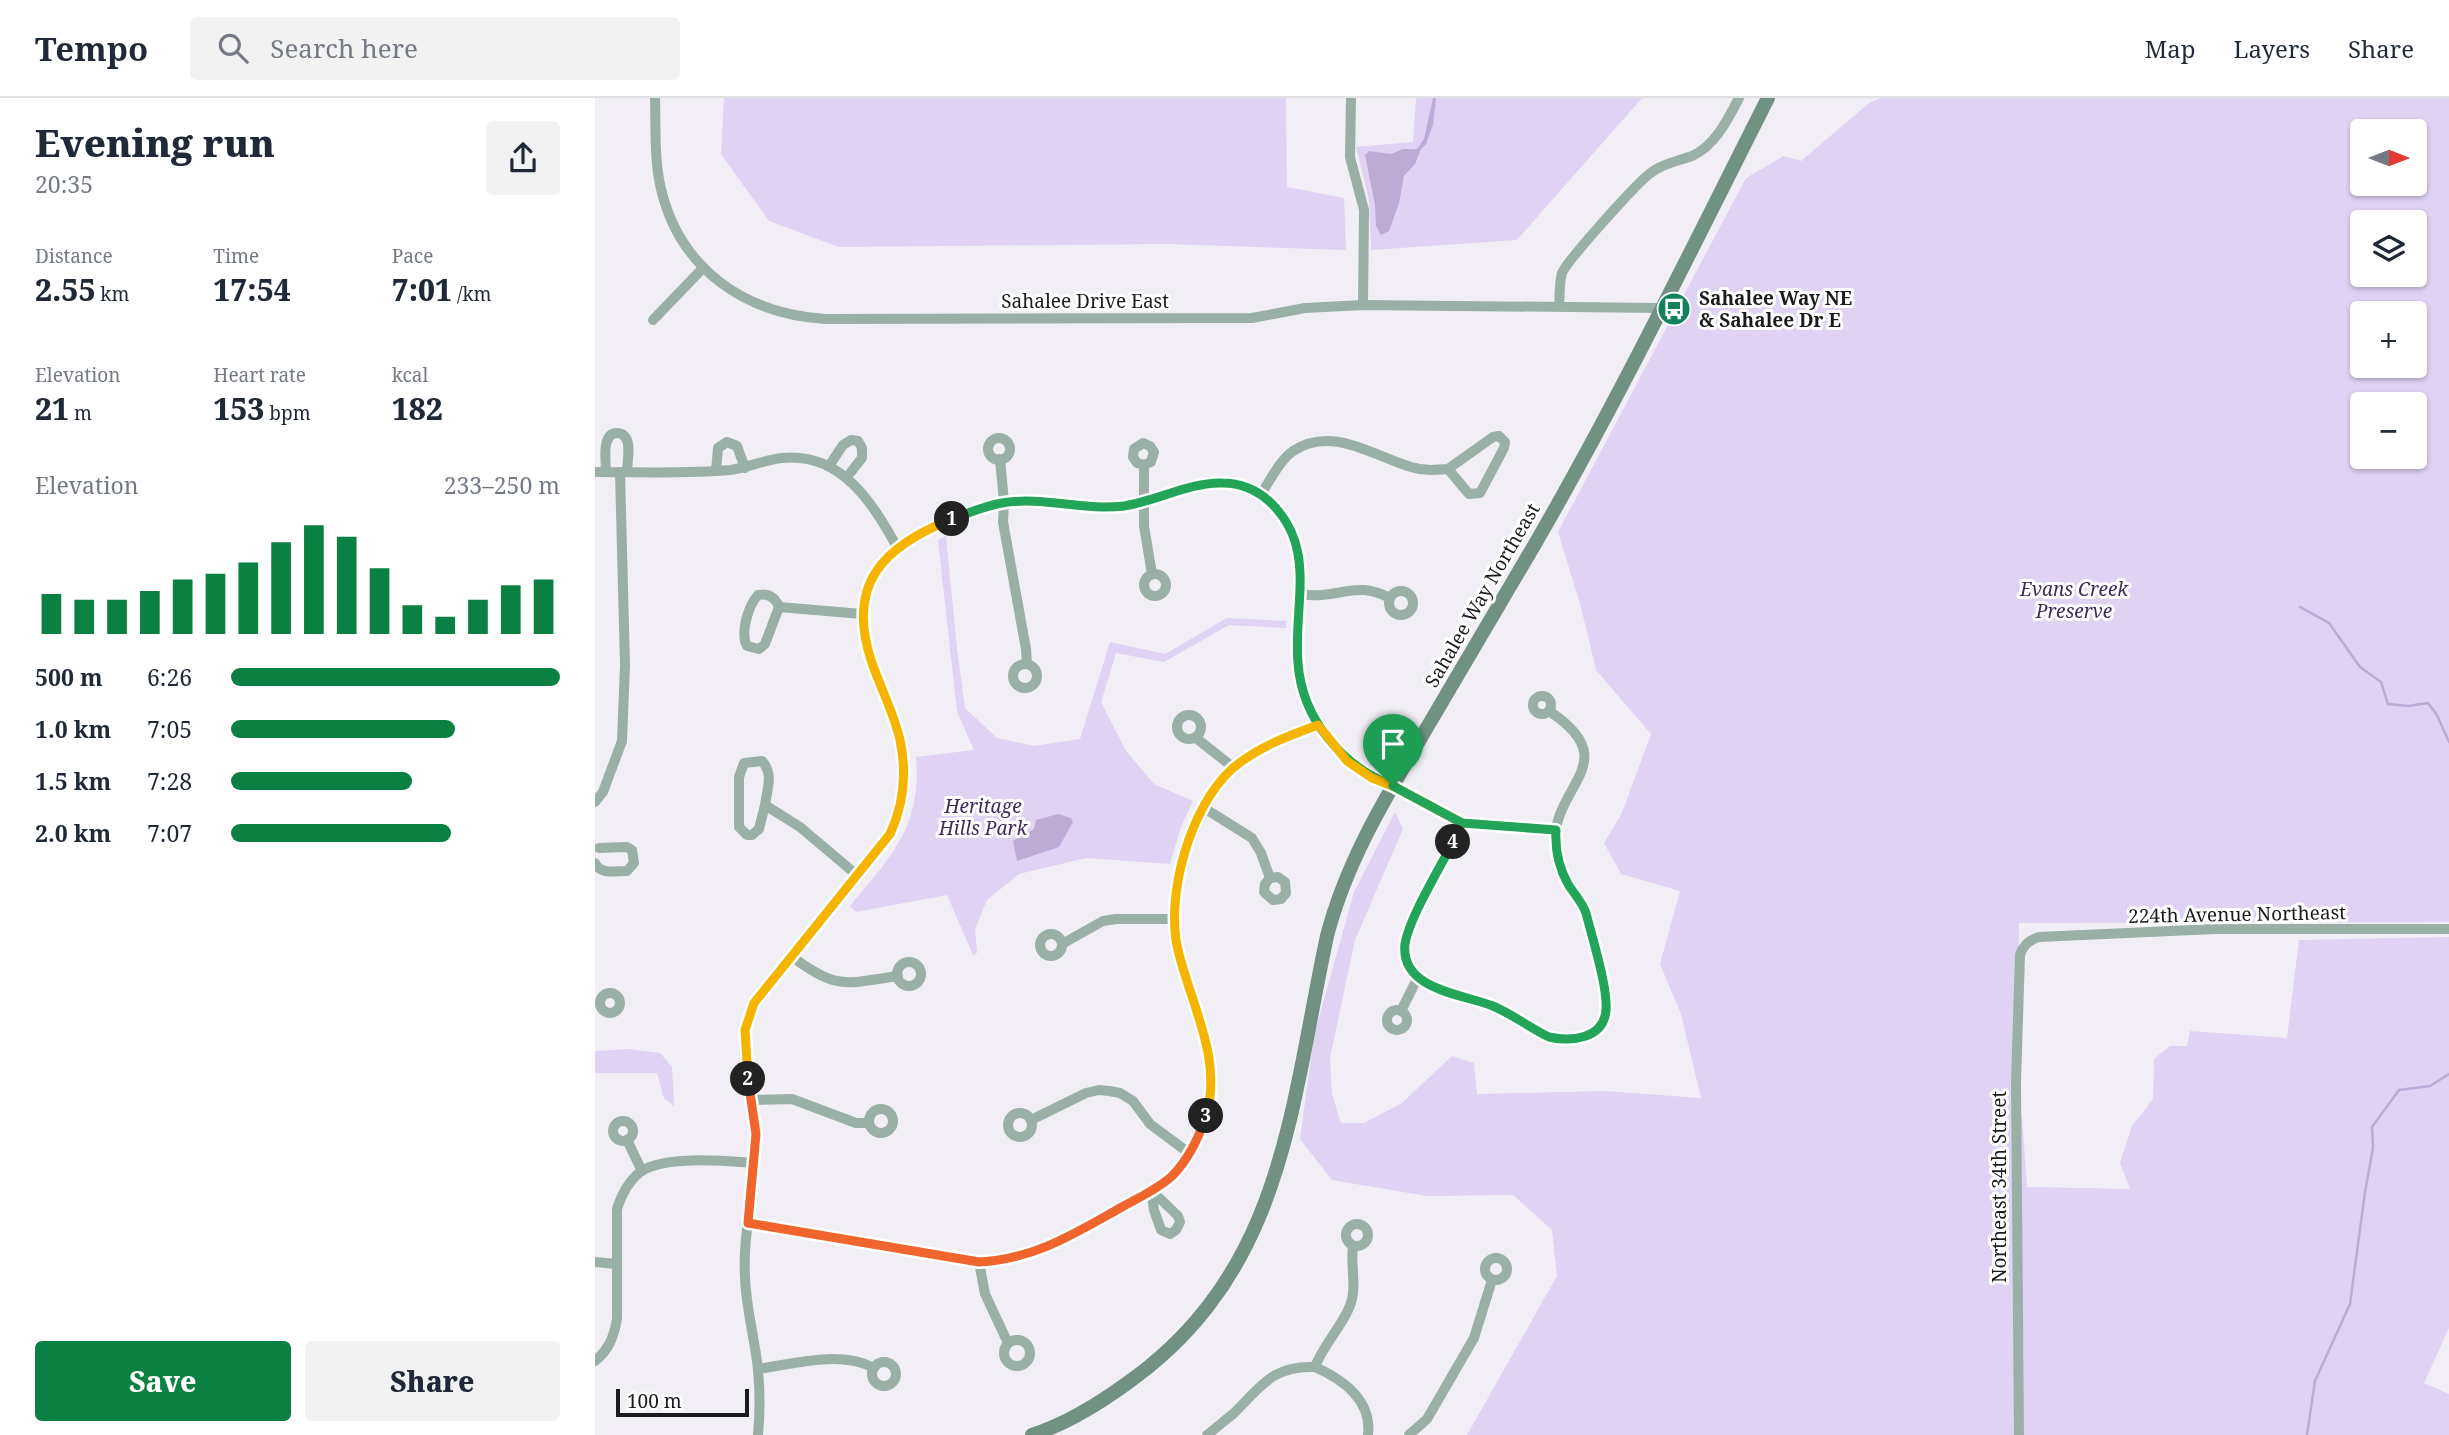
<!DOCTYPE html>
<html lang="en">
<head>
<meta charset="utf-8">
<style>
	body { margin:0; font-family:"Noto Serif",serif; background:#f2f2f3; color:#1f2937; height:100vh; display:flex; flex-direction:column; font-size:26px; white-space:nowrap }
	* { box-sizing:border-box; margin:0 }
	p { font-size:23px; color:#747a83 }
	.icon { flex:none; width:38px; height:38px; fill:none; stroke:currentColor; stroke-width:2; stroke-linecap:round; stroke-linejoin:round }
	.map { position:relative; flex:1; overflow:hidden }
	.panel { display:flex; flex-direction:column; background:#fff; width:595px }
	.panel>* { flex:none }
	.needle { width:46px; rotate:90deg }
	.tools { position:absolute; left:1755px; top:21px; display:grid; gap:14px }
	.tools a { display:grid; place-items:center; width:77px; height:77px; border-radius:7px; background:#fff; box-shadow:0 2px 5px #0004; font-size:35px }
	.scale { position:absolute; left:21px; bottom:18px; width:133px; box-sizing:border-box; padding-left:7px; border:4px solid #1b1b1d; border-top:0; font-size:19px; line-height:24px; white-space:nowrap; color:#1b1b1d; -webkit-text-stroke:5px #fff; paint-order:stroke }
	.pin { position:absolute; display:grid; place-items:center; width:60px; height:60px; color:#fff; margin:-72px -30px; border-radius:50% 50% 50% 0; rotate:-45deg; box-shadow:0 0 7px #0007 }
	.pin .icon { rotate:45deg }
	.km { position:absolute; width:35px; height:35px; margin:-18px; border-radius:50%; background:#222; color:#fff; font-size:19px; line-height:35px; text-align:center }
	.round { display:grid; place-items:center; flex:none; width:74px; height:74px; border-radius:7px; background:#f2f2f3 }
	.headline { display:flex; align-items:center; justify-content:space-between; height:119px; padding:0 35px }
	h1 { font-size:38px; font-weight:800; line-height:52px }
	.stats { display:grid; grid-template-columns:repeat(3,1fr); gap:10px; height:119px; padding:7px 35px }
	.stats div { display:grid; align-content:center }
	.stats b { font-size:30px; font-weight:800 }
	.stats small { font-size:19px; font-weight:400 }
	.stats p { font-size:19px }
	.chart { height:196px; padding:14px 35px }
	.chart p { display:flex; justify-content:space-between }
	.chart svg { width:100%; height:126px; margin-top:7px; stroke:#0b8043; stroke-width:6 }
	.cta { display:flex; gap:14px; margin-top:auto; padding:14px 35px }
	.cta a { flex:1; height:80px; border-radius:7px; background:#0b8043; color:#fff; font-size:28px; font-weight:800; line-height:80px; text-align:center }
	.cta a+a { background:#f2f2f3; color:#1f2937 }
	ul { padding:0 35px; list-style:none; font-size:23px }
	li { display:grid; grid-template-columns:112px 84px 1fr; align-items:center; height:52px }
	li i { height:18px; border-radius:9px; background:#0b8043 }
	header { display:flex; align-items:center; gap:42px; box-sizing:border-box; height:98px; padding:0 35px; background:#fff; border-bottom:2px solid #e0e1e3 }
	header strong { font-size:33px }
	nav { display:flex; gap:38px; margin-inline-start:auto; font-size:24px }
	.search { width:490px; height:63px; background:#f2f2f3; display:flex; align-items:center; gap:18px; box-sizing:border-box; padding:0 24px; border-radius:7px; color:#747a83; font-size:26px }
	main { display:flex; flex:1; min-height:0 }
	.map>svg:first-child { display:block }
	.green { fill:#dfd2f3; fill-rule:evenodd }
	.water { fill:#bdabd5 }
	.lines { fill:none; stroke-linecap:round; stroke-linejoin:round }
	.stream { stroke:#bdabd5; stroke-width:2.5 }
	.minor { stroke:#9ab0a6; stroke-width:10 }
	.secondary { stroke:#719182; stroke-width:14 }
	.split-1-casing { stroke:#fff; stroke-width:14 }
	.split-2-casing { stroke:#fff; stroke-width:14 }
	.split-3-casing { stroke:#fff; stroke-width:14 }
	.split-4-casing { stroke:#fff; stroke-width:14 }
	.split-5-casing { stroke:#fff; stroke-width:14 }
	.split-1 { stroke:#22a559; stroke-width:9 }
	.split-2 { stroke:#f5b400; stroke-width:9 }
	.split-3 { stroke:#f0652b; stroke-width:9 }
	.split-4 { stroke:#f5b400; stroke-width:9 }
	.split-5 { stroke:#22a559; stroke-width:9 }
	.labels { text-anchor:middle; stroke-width:6; stroke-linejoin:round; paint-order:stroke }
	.poi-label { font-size:19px; font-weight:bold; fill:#1b1b1d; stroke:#fff; text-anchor:start }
	.street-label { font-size:19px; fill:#1b1b1d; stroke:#fff }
	.park-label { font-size:19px; font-style:italic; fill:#42295d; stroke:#fff }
</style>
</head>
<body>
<header>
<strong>Tempo</strong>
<div class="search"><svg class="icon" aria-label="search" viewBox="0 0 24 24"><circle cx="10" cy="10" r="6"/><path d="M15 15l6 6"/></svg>Search here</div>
<nav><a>Map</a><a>Layers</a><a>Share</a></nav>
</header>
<main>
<section class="panel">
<div class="headline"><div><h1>Evening run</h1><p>20:35</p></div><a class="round"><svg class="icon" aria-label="share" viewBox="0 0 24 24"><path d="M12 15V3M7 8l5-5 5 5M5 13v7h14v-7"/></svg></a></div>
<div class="stats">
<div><p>Distance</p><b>2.55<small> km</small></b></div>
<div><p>Time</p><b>17:54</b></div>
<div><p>Pace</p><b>7:01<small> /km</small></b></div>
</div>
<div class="stats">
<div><p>Elevation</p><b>21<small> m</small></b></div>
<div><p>Heart rate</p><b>153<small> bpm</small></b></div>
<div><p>kcal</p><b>182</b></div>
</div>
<div class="chart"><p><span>Elevation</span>233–250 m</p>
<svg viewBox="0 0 160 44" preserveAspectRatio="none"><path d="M5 44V30M15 44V32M25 44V32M35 44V29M45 44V25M55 44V23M65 44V19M75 44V12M85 44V6M95 44V10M105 44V21M115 44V34M125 44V38M135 44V32M145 44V27M155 44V25"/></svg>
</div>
<ul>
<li><b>500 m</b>6:26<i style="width:100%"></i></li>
<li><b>1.0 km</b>7:05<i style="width:68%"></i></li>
<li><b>1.5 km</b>7:28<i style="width:55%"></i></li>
<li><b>2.0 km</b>7:07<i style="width:67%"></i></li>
</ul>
<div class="cta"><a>Save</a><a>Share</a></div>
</section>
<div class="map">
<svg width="1854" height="1337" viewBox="0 0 1854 1337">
	<rect width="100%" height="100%" fill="#f1eff5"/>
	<g class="green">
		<polygon points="129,0 691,0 692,89 749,100 751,152 571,146 244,149 174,123 126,56"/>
		<polygon points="821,0 1047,0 922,142 776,152 774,102 761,49 818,44"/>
		<path d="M1285,0H1854V824L1424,825L1423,1019H1427L1432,1089L1535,1091L1525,1065L1537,1028L1558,1001L1559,961L1575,948H1592L1595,933L1692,940L1704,842L1854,839V1230L1829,1285L1854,1296V1337H872L962,1178L957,1132L918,1097L832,1098L737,1082L705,1041L719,937L759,794L800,714L808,731L760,842L735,960L737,996L746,1025H769L807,1005L857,958L879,965L882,996L1009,993L1106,1000L1086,916L1065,866L1085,793L1026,776L1009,745L1027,715L1056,636L1001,572L986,509L963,434L1151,80L1189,58L1206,63L1274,5ZM1768,33H1820V86H1768ZM1768,124H1820V177H1768ZM1768,215H1820V268H1768ZM1768,306H1820V359H1768Z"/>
		<path d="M351,438L362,551L370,610L402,640L439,648L485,641L515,544L570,556L632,520L691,523V530L634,527L569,564L521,555L506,604L531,653L559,686L598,703L586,729L575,766L491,760L424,776L392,802L380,831L382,855L378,857L352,797L261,814L255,808C296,759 327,728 321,659L379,652L362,613L343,442Z"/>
		<polygon points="34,951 65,955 77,969 79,1008 69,1000 62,975 0,975 0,953"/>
	</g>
	<g class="water">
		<polygon points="838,0 841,0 838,27 831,46 826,51 820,66 809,78 804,105 794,133 786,137 781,128 780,107 770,57 774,53 796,56 808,51 822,51 829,41"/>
		<polygon points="463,716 476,720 478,724 464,749 422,763 418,743 439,731 441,722"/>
	</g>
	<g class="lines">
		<g class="stream">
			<polyline points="1705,509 1734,525 1765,569 1786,584 1793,606 1813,608 1833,605 1842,617 1854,644"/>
			<polyline points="1712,1337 1720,1283 1755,1206 1770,1094 1778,1050 1777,1029 1804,992 1835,988 1854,976"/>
		</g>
		<g class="minor">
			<path d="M60,0C61,30 59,62 66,91C85,171 150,216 230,221L657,220L710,210L768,207L1067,210"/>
			<polyline points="756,0 755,59 769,112 768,207"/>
			<path d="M964,208C965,198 964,185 967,175C972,163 1044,82 1057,74C1069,65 1083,63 1097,58C1120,48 1133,21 1144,0"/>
			<polyline points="58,222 108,170"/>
			<circle cx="404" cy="351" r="11"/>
			<polyline points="405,361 409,404 408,424 431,551 432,566"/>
			<polyline points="549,367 556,364 559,354 555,348 548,345 539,351 538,359 542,365 549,367 549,428 557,476"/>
			<polyline points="234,368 248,347 256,342 263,343 267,350 267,360 252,379"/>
			<polyline points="121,373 123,350 132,344 142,348 150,370"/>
			<path d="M0,374C45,374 90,376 135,372C152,370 169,362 187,360C246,354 277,404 302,449"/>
			<path d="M11,374C11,364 6,335 22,335C26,335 29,337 31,340C36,348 32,365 32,374"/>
			<path d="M666,396C675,383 684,363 698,353C737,327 778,358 816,369C828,373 840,372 853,371L874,396L885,395L909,350L910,344L904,338L898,339L853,371"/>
			<circle cx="560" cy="487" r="11"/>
			<circle cx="806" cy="505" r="12"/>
			<path d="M704,496C712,497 720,498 727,497C756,494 767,486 795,500"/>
			<path d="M184,509L170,546L164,551L152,548C145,535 153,508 163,497C173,495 180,499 184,509L267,516"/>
			<circle cx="430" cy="578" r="12"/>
			<circle cx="947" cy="607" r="9"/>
			<circle cx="594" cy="629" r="12"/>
			<polyline points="601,640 639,670"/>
			<polyline points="0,704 8,694 27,643 30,567 25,374"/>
			<path d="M170,707L164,731L157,737H152L144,729V679L149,665L167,663C179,676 172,691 170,707L205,729L263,778"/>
			<polyline points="609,710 657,740 666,755 675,780 670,786 669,794 678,802 686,801 691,795 690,784 683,779 675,780"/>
			<path d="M868,725L815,829L810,854L813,864L818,875L834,887L898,908L954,939C976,943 1006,941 1011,915C1014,899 1006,878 1002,862C999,847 996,830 991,815C988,804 980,797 974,788C967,777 962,761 961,747C954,689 1033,665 954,613"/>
			<path d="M0,765C5,777 21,773 32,773L39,765L37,752L32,749L4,750"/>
			<circle cx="456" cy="847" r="11"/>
			<polyline points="467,846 508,823 521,821 579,821"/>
			<path d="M196,858C242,892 248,886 303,878"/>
			<circle cx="314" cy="876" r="12"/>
			<circle cx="15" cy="905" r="10"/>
			<circle cx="802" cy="922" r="10"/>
			<polyline points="806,913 823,879"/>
			<polyline points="156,1002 197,1001 261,1025 274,1025"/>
			<circle cx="286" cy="1023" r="12"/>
			<circle cx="425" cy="1027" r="12"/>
			<polyline points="436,1022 491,995 504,992 514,993 525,995 538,1003 555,1026 594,1055"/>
			<circle cx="28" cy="1033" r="10"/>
			<polyline points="32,1042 47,1073"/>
			<polygon points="556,1092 583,1118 585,1124 581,1132 575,1136 566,1132 559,1112"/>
			<path d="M153,1125L372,1163C428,1168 474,1139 521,1112C539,1102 560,1093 575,1079C606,1051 618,1006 616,966C605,921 580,867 579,822C578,797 585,771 593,749C621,672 649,655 723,627"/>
			<circle cx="762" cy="1137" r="11"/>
			<circle cx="901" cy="1171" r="11"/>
			<polyline points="0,1164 21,1166"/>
			<polyline points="384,1164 390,1196 413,1245"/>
			<circle cx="422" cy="1255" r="13"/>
			<path d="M0,1263C14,1252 19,1238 22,1221V1111C26,1098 34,1083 45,1074C69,1057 131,1063 159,1065"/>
			<circle cx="289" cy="1276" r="12"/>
			<path d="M720,1269C749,1282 777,1302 773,1337"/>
			<path d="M163,1271C198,1266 245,1252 279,1270"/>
			<path d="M163,1337C165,1316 165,1293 163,1272C160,1241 151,1211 150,1179C147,1130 164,1080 160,1031C158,996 142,954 153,920C158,901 171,888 183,873C213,837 245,803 273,766C284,751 297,737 303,719C312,694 311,662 304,636C282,563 230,491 320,439C346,424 376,410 406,405C443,399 481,412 518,409C566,405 626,364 670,400C725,445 696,505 703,565C708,611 736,657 776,679C789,687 805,691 818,699C832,706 853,721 868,725C876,727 887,725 896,726C917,728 939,730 961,732"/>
			<path d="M612,1337C621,1330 629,1323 638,1316C666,1289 677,1267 720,1269C728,1247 745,1231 754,1210C763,1191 755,1168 758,1148"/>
			<polyline points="814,1337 832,1321 879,1240 897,1182"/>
			<path d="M1424,1337L1421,984L1425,857C1428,847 1434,842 1444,839L1620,831H1854"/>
		</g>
		<path class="secondary" d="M437,1337C471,1326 502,1307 531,1286C689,1175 695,1011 732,838C751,765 789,702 827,638C865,574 903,510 940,446C1024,301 1097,150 1173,0"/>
	</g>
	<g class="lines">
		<defs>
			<path id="split-1" d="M357,421C373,415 390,408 407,405C447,398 489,413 529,408C561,403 596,384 627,385C645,385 662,392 675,404C723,450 698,506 703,565C707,621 747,668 798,688"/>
			<path id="split-2" d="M153,981L150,932L159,905L295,736C309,706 312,675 305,642C299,615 285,589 276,562C251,485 289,448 357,421"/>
			<path id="split-3" d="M153,981L161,1036L153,1125L384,1164C440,1161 479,1136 527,1109C543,1100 563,1091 577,1078C593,1062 604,1039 611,1018"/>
			<path id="split-4" d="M611,1018C628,961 596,907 583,852C570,798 595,708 638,670C663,649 693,638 723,627L752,663L777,680L798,688L867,725L858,744"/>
			<path id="split-5" d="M798,688L867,725L961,732C960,751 964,770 973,786C979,796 987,804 991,815C997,839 1013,890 1011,912C1009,941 976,944 954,939C935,930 917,916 898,908C868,896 805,892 810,846C814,820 845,770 858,744"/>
		</defs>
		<use href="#split-1" class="split-1-casing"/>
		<use href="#split-2" class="split-2-casing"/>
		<use href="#split-3" class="split-3-casing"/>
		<use href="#split-4" class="split-4-casing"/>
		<use href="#split-5" class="split-5-casing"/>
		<use href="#split-1" class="split-1"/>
		<use href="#split-2" class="split-2"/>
		<use href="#split-3" class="split-3"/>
		<use href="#split-4" class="split-4"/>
		<use href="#split-5" class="split-5"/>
	</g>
	<defs>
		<symbol id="bus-disc" viewBox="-11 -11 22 22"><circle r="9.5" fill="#12815e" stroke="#fff"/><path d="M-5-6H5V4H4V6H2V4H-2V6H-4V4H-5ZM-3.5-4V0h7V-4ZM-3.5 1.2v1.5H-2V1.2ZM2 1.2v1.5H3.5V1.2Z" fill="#fff"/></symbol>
	</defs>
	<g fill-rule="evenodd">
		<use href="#bus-disc" x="1060" y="192" width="38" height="38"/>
	</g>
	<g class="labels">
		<g class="poi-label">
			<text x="1104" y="207">Sahalee Way NE<tspan x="1104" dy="22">&amp; Sahalee Dr E</tspan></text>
		</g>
		<g class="street-label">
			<text x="490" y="210">Sahalee Drive East</text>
			<text transform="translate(887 497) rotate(-60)" y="7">Sahalee Way Northeast</text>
			<text transform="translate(1642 816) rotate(-1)" y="7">224th Avenue Northeast</text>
			<text transform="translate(1404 1089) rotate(-90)" y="7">Northeast 34th Street</text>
		</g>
		<g class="park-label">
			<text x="1479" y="498">Evans Creek<tspan x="1479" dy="22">Preserve</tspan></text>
			<text x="388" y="715">Heritage<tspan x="388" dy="22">Hills Park</tspan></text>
		</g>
	</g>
</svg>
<div class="tools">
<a><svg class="needle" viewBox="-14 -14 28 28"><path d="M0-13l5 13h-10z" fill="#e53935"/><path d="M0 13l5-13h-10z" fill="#747a83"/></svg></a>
<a><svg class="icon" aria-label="layers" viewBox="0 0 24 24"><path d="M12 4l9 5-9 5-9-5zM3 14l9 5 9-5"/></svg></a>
<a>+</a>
<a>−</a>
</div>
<div class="scale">100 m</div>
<div class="pin" style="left:798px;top:688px;background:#1e9e55"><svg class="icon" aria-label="arrive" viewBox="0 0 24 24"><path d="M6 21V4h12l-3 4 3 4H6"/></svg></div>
<b class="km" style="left:357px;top:421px">1</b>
<b class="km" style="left:153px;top:981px">2</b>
<b class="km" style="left:611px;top:1018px">3</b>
<b class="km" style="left:858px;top:744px">4</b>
</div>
</main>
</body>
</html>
